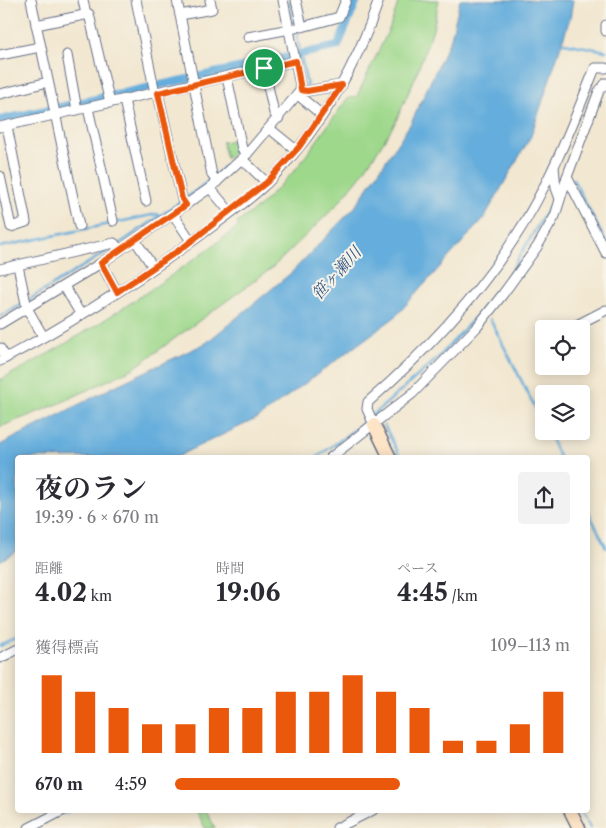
<!DOCTYPE html>
<html lang="ja">
<head>
<meta charset="utf-8">
<style>
	body { margin:0; font-family:"Libre Caslon Text","Noto Serif JP",serif; background:#f2f2f3; color:#2b2b33; height:100vh; display:flex; flex-direction:column; font-size:19px; white-space:nowrap }
	* { box-sizing:border-box; margin:0 }
	p { font-size:16px; color:#7c7c81 }
	.icon { flex:none; width:28px; height:28px; fill:none; stroke:currentColor; stroke-width:2; stroke-linecap:round; stroke-linejoin:round }
	.map { position:relative; flex:1; overflow:hidden }
	.details { position:absolute; left:15px; top:455px; width:575px; height:358px; display:flex; flex-direction:column; background:#fff; border-radius:5px; box-shadow:0 2px 12px #0003 }
	.details>* { flex:none }
	.fabs { position:absolute; left:535px; top:320px; display:grid; gap:10px }
	.fabs a { display:grid; place-items:center; width:55px; height:55px; border-radius:5px; background:#fff; box-shadow:0 2px 12px #0003; font-size:25px }
	.pin { position:absolute; display:grid; place-items:center; width:42px; height:42px; color:#fff; margin:-21px; border:2px solid #fff; border-radius:50%; box-shadow:0 1px 5px #0007 }
	.round { display:grid; place-items:center; flex:none; width:52px; height:52px; border-radius:5px; background:#f2f2f3 }
	.head { display:flex; align-items:center; justify-content:space-between; height:85px; padding:0 20px }
	h1 { font-size:28px; font-weight:700; line-height:38px }
	.metrics { display:grid; grid-template-columns:repeat(3,1fr); gap:8px; height:85px; padding:5px 20px }
	.metrics div { display:grid; align-content:center }
	.metrics b { font-size:25px; font-weight:700 }
	.metrics small { font-size:14px; font-weight:400 }
	.metrics p { font-size:14px }
	.chart { height:140px; padding:10px 20px }
	.chart p { display:flex; justify-content:space-between }
	.chart svg { width:100%; height:90px; margin-top:5px; stroke:#ea580c; stroke-width:6 }
	ul { padding:0 20px; list-style:none; font-size:16px }
	li { display:grid; grid-template-columns:80px 60px 1fr; align-items:center; height:38px }
	li i { height:12px; border-radius:6px; background:#ea580c }
	.map>svg:first-child { display:block }
	.green { fill:#9ed88b; stroke:#5c8474 }
	.water { fill:#65addc; stroke:#406e9d }
	.lines { fill:none; stroke-linecap:round; stroke-linejoin:round }
	.stream { stroke:#65addc; stroke-width:2.5 }
	.canal { stroke:#65addc; stroke-width:8 }
	.street-casing { stroke:#666f86; stroke-width:11 }
	.secondary-casing { stroke:#666f86; stroke-width:15 }
	.street { stroke:#fff; stroke-width:9 }
	.secondary { stroke:#fee4c6; stroke-width:12 }
	.route-casing { stroke:#fff; stroke-width:10 }
	.route { stroke:#ea580c; stroke-width:6 }
	.labels { text-anchor:middle; stroke-width:4; stroke-linejoin:round; paint-order:stroke }
	.water-label { font-size:16px; font-style:italic; fill:#315584; stroke:#f7f3e8 }
</style>
</head>
<body>
<div class="map">
<svg width="606" height="828" viewBox="0 0 606 828">
	<rect width="100%" height="100%" fill="#f7f3e8"/>
	<filter id="ink" filterUnits="userSpaceOnUse"><feTurbulence type="fractalNoise" baseFrequency=".02" numOctaves="2"/><feDisplacementMap in="SourceGraphic" scale="10" xChannelSelector="R" yChannelSelector="G"/><feConvolveMatrix kernelMatrix="1 2 1 2 8 2 1 2 1" color-interpolation-filters="sRGB"/></filter>
	<filter id="wash" filterUnits="userSpaceOnUse"><feTurbulence type="fractalNoise" baseFrequency=".0096" numOctaves="4" result="noise"/><feDisplacementMap in="SourceGraphic" scale="20" xChannelSelector="R" yChannelSelector="G"/><feGaussianBlur stdDeviation="1.12" result="paint"/><feColorMatrix in="noise" values="0 0 0 0 0 0 0 0 0 0 0 0 0 0 0 0 0 1.4 0 .05"/><feComposite in="paint" operator="in"/></filter>
	<g filter="url(#wash)">
		<rect width="100%" height="100%" fill="#f2e7d0"/>
		<g class="green">
			<path d="M399,0H439L433,29L415,78L395,123L378,150L359,178L334,208L272,268L134,368L58,404L0,427V380C85,336 164,283 239,226L237,223L261,205L297,168L347,99L357,96L390,27Z"/>
			<polygon points="235,140 237,150 226,159 222,142"/>
			<polygon points="196,810 206,810 215,828 205,828"/>
		</g>
		<polygon class="water" points="460,0 573,0 570,18 531,136 484,218 395,317 258,418 186,452 178,457 18,458 17,551 0,561 0,445 117,385 206,343 291,273 355,207 411,123 451,38"/>
		<g class="lines">
			<g class="stream">
				<polyline points="289,0 294,25"/>
				<polyline points="296,31 307,86"/>
				<polyline points="559,42 606,51"/>
				<polyline points="277,111 297,88"/>
				<polyline points="572,180 573,179 606,242"/>
				<path d="M185,199C218,175 246,148 273,116"/>
				<polyline points="119,244 180,202"/>
				<polyline points="0,247 157,214 159,216"/>
				<polyline points="27,301 114,247"/>
				<polyline points="0,316 23,304"/>
				<polyline points="490,319 544,425"/>
				<polyline points="373,415 438,358 477,315 509,274 555,197"/>
				<polyline points="384,425 401,458"/>
				<polyline points="547,431 560,458"/>
				<polyline points="316,458 369,419"/>
				<polyline points="588,511 606,547"/>
				<polyline points="0,646 18,638"/>
				<polyline points="580,810 590,828"/>
				<polyline points="65,814 73,810"/>
			</g>
			<polyline class="canal" points="0,120 338,46 357,0"/>
		</g>
	</g>
	<g filter="url(#ink)">
		<g class="lines">
			<defs>
				<g id="street">
					<polyline points="31,0 79,226"/>
					<polyline points="83,0 86,14"/>
					<polyline points="136,0 155,93"/>
					<polyline points="177,0 212,175 217,182"/>
					<polyline points="283,0 301,90"/>
					<polyline points="296,0 302,27 339,17 346,0"/>
					<polyline points="180,15 212,9 210,0"/>
					<polyline points="36,25 89,14 110,103"/>
					<polyline points="606,25 606,31"/>
					<polyline points="248,37 295,28"/>
					<polyline points="0,55 40,47"/>
					<polyline points="67,55 77,110"/>
					<polyline points="264,68 274,113 279,118"/>
					<polyline points="227,77 242,149 247,154"/>
					<polyline points="158,93 182,199 186,205"/>
					<polyline points="0,94 48,82"/>
					<polyline points="298,95 322,115"/>
					<polyline points="124,100 146,201"/>
					<polyline points="88,108 113,221"/>
					<polyline points="0,127 296,61"/>
					<polyline points="270,129 296,150"/>
					<polyline points="242,159 267,183"/>
					<polyline points="554,167 556,188 560,199"/>
					<polyline points="0,176 11,227 26,222 7,126"/>
					<polyline points="567,177 606,253"/>
					<polyline points="210,188 230,212"/>
					<polyline points="173,214 191,241"/>
					<polyline points="135,240 153,267"/>
					<polyline points="101,263 117,292"/>
					<polyline points="18,266 27,308 43,336"/>
					<polyline points="0,269 114,243 120,250"/>
					<polyline points="64,286 81,315"/>
					<polyline points="0,324 101,263 210,188 247,154 301,90 307,91 342,85"/>
					<polyline points="569,329 606,310"/>
					<polyline points="0,348 6,358"/>
					<path d="M0,361C70,324 138,281 202,234C226,216 252,199 273,177C321,127 357,65 379,0"/>
					<path d="M374,425L367,409L368,402C423,354 474,301 514,239C549,186 572,126 595,68H606"/>
					<polyline points="330,458 412,394 477,327 503,294 537,247 555,216 567,177 599,91 606,83"/>
					<polyline points="0,658 18,649"/>
					<polyline points="29,828 64,810"/>
					<polyline points="337,828 373,810"/>
				</g>
				<g id="secondary">
					<polyline points="374,425 390,458"/>
					<polyline points="570,810 579,828"/>
				</g>
			</defs>
			<use href="#street" class="street-casing"/>
			<use href="#secondary" class="secondary-casing"/>
			<use href="#street" class="street"/>
			<use href="#secondary" class="secondary"/>
		</g>
	</g>
	<g class="lines" filter="url(#ink)">
		<defs>
			<polygon id="route" points="296,61 301,90 307,91 342,85 299,147 267,182 185,246 117,292 101,263 186,205 182,199 158,93"/>
		</defs>
		<use href="#route" class="route-casing"/>
		<use href="#route" class="route"/>
	</g>
	<g class="labels">
		<g class="water-label">
			<text transform="translate(336 273) rotate(-48)" y="6">笹ヶ瀬川</text>
		</g>
	</g>
</svg>
<div class="fabs">
<a><svg class="icon" aria-label="locate" viewBox="0 0 24 24"><circle cx="12" cy="12" r="6"/><path d="M12 2v4M12 18v4M2 12h4M18 12h4"/></svg></a>
<a><svg class="icon" aria-label="layers" viewBox="0 0 24 24"><path d="M12 4l9 5-9 5-9-5zM3 14l9 5 9-5"/></svg></a>
</div>
<div class="pin" style="left:264px;top:68px;background:#1e9e55"><svg class="icon" aria-label="arrive" viewBox="0 0 24 24"><path d="M6 21V4h12l-3 4 3 4H6"/></svg></div>
<section class="details">
<div class="head"><div><h1>夜のラン</h1><p>19:39 · 6 × 670 m</p></div><a class="round"><svg class="icon" aria-label="share" viewBox="0 0 24 24"><path d="M12 15V3M7 8l5-5 5 5M5 13v7h14v-7"/></svg></a></div>
<div class="metrics">
<div><p>距離</p><b>4.02<small> km</small></b></div>
<div><p>時間</p><b>19:06</b></div>
<div><p>ペース</p><b>4:45<small> /km</small></b></div>
</div>
<div class="chart"><p><span>獲得標高</span>109–113 m</p>
<svg viewBox="0 0 160 44" preserveAspectRatio="none"><path d="M5 44V6M15 44V14M25 44V22M35 44V30M45 44V30M55 44V22M65 44V22M75 44V14M85 44V14M95 44V6M105 44V14M115 44V22M125 44V38M135 44V38M145 44V30M155 44V14"/></svg>
</div>
<ul>
<li><b>670 m</b>4:59<i style="width:57%"></i></li>
</ul>
</section>
</div>
</body>
</html>
